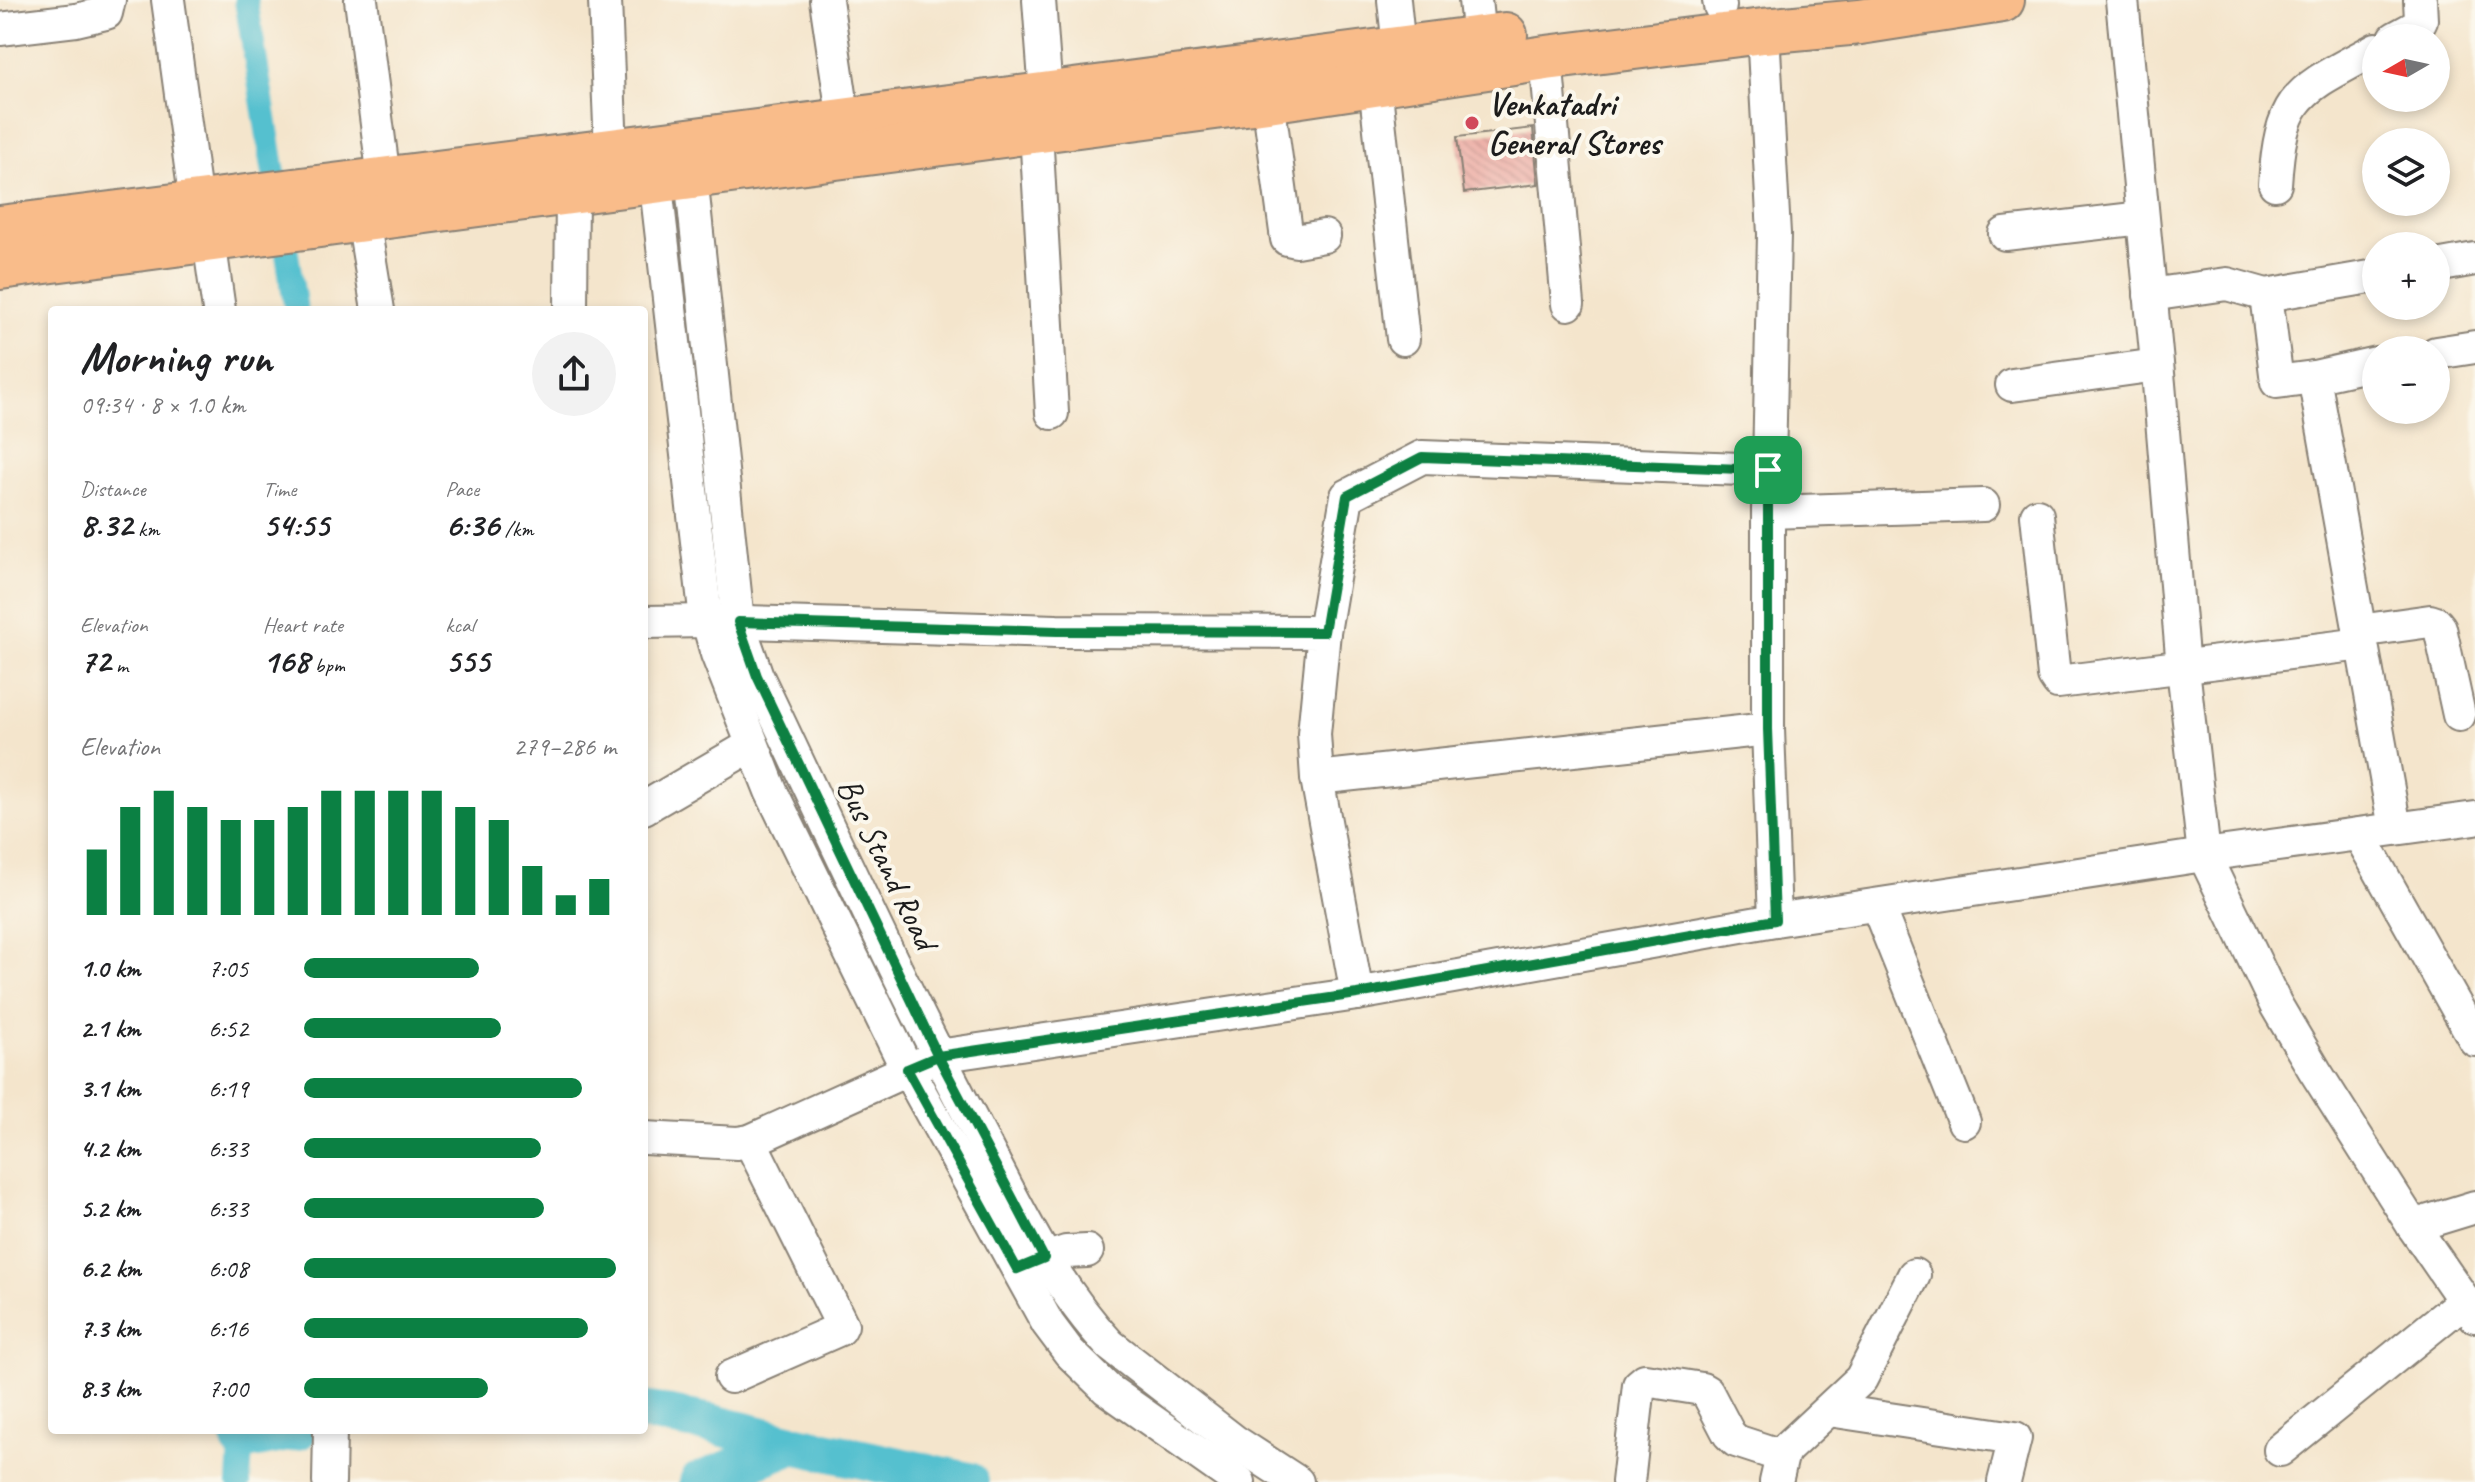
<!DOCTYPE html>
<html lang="en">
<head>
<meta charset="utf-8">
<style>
	body { margin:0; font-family:Caveat,sans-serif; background:#f2f2f2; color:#202124; height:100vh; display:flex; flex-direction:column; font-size:30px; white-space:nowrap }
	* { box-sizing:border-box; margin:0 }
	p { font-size:26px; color:#757577 }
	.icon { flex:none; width:44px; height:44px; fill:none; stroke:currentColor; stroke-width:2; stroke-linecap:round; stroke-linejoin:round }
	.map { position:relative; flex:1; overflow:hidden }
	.drawer { position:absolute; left:48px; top:306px; width:600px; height:1128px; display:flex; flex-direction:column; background:#fff; border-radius:8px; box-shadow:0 4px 12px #0003 }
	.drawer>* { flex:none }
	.needle { width:52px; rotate:261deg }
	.fabs { position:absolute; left:2362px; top:24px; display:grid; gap:16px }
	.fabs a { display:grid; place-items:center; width:88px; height:88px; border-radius:50%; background:#fff; box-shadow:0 4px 12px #0003; font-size:40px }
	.pin { position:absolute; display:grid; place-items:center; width:68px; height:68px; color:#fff; margin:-34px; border-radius:16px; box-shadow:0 4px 12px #0006 }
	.round { display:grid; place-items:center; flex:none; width:84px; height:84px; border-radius:42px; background:#f2f2f2 }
	.summary { display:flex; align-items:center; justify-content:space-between; height:136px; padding:0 32px }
	h1 { font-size:44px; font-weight:800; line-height:60px }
	.stats { display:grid; grid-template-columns:repeat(3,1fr); gap:12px; height:136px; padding:8px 32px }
	.stats div { display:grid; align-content:center }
	.stats b { font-size:34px; font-weight:800 }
	.stats small { font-size:22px; font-weight:400 }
	.stats p { font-size:22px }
	.chart { height:224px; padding:16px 32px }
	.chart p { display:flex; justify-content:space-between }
	.chart svg { width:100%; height:144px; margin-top:8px; stroke:#0b8043; stroke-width:6 }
	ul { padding:0 32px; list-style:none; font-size:26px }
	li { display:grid; grid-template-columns:128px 96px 1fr; align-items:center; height:60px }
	li i { height:20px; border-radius:10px; background:#0b8043 }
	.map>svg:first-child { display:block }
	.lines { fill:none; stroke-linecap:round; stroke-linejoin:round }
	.canal { stroke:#54c0cf; stroke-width:24 }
	.river { stroke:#54c0cf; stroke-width:40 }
	.building { fill:url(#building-back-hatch) }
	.minor-casing { stroke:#888074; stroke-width:36 }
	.highway-casing { stroke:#888074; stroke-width:48 }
	.minor { stroke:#fff; stroke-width:32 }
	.highway { stroke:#f9bc8a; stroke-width:44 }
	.route-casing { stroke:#fff; stroke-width:16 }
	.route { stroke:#0b8043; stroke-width:10 }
	.poi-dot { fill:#d1495b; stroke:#fbf7ec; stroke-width:3 }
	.labels { text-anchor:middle; stroke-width:8; stroke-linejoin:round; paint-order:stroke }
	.poi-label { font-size:34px; font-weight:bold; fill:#1c1c1c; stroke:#fbf7ec; text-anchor:start }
	.street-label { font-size:34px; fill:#1c1c1c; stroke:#fbf7ec }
</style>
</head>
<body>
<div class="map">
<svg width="2475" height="1482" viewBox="0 0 2475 1482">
	<defs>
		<pattern id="building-back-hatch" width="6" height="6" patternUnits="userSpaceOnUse" patternTransform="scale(2)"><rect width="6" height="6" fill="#edaea6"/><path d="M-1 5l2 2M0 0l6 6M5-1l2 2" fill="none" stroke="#cb958e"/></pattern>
	</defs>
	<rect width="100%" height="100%" fill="#fbf7ec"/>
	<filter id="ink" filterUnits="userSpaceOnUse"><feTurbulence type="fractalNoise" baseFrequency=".0125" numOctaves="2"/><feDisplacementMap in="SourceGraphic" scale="16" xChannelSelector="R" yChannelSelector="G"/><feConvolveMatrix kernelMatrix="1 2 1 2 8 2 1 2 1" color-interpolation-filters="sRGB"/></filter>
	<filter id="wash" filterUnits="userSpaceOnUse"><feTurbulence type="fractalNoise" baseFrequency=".006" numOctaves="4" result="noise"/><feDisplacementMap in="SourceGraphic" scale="32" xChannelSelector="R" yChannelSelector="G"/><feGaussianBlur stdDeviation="1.8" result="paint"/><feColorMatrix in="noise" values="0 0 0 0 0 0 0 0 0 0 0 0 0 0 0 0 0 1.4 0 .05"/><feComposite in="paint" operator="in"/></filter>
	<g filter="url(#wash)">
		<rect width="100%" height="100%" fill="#f4e5cc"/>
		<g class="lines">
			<g class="canal">
				<polyline points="246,0 296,310"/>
				<polyline points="239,1482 242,1430"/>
			</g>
			<g class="river">
				<polyline points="644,1411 712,1424 793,1444"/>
				<polyline points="241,1441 298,1430"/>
				<polyline points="699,1482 793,1444 969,1482"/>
			</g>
		</g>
		<g id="blocks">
			<polygon class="building" points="1533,128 1538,184 1464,193 1457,137"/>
		</g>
	</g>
	<g filter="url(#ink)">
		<use href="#blocks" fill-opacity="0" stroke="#888074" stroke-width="2"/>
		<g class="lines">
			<defs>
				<g id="minor">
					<polyline points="168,0 196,203"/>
					<polyline points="361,0 384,179"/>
					<polyline points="605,0 611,151"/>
					<polyline points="826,0 844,121"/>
					<polyline points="1039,0 1046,95"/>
					<polyline points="1394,0 1399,49"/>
					<polyline points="1475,0 1479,38"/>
					<polyline points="1719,0 1720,6"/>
					<polyline points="2122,0 2159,384 2183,668 2204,855 2276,1005 2315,1071 2413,1226 2475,1316"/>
					<polyline points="0,29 76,20 106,13 109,0"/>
					<polyline points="1763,31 1774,234 1768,512 1768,729 1775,920"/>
					<polyline points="2395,38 2417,26 2421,20 2420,0"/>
					<polyline points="1546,58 1568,304"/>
					<polyline points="1375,84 1403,339"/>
					<polyline points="1268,100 1287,239 1296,241 1324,236"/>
					<polyline points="1036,131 1052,413"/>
					<path d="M689,157L738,622L757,676C830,829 900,984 979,1134C1018,1208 1052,1283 1110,1345L1234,1441L1297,1482"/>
					<polyline points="653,160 705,611 717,654 771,791 907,1069 1048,1324 1069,1352 1107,1389 1239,1482"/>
					<path d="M2275,184C2281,91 2300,91 2376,49"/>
					<polyline points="363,219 378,310"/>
					<polyline points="2005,234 2142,218"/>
					<polyline points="209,240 219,310"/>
					<polyline points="2436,266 2475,259"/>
					<polyline points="2150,295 2227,284 2266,295 2376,276"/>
					<polyline points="2266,295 2277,382 2314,377 2376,363"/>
					<polyline points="571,310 572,192"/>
					<polyline points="2436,353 2475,347"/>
					<polyline points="2314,377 2395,828"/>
					<polyline points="2012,385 2157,365"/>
					<polyline points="1768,512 1983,505"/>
					<polyline points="2037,515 2054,676 2058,682 2362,644"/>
					<polyline points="644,622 708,621 1057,631 1324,632 1314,734 1317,778 1357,994 938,1056 750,1141 737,1143 644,1138"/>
					<polyline points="2359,631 2430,621 2436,623 2440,628 2459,715"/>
					<polyline points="1324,632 1347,496 1422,457 1768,470"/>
					<polyline points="1317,778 1768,729"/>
					<polyline points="644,808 752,745"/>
					<polyline points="2359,834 2475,1040"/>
					<polyline points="1877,905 1964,1122"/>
					<polyline points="1357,994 1775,920 2204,855 2475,818"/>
					<polyline points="2413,1226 2475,1207"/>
					<polyline points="1027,1265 1066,1252 1087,1251"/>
					<polyline points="731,1377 840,1329 842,1325 750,1141"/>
					<polyline points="1829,1410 2015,1438 2004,1482"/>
					<polyline points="2280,1450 2464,1301"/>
					<polyline points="329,1482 330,1430"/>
					<polyline points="1628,1482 1639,1385 1645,1380 1702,1389 1707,1392 1729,1434 1736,1441 1782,1456"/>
					<polyline points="1776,1482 1782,1456 1786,1449 1861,1379 1914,1275"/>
				</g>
				<g id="highway">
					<polyline points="0,228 611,151 1505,35"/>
					<polyline points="0,267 1268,100 1546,58 1763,31 1860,22 2002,0"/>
				</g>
			</defs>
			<use href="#minor" class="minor-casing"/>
			<use href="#highway" class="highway-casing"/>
			<use href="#minor" class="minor"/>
			<use href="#highway" class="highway"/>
		</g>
	</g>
	<g class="lines" filter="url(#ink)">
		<defs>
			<polyline id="route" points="1768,470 1422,457 1347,496 1324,632 1057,631 738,622 757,676 938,1056 1044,1258 1017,1269 907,1069 938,1056 1357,994 1775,920 1768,729 1768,470"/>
		</defs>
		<use href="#route" class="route-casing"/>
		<use href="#route" class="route"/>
	</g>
	<circle class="poi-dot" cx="1472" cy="123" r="8"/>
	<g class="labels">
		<g class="poi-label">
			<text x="1488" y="115">Venkatadri<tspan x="1488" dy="39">General Stores</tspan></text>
		</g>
		<g class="street-label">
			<text transform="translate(888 863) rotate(64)" y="12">Bus Stand Road</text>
		</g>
	</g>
</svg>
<div class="fabs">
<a><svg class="needle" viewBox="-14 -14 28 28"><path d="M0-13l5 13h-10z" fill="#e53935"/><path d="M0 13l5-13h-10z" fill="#757577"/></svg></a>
<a><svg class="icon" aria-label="layers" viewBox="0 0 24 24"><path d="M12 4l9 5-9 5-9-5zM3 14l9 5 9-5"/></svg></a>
<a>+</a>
<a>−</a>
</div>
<div class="pin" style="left:1768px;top:470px;background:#1e9e55"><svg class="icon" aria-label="arrive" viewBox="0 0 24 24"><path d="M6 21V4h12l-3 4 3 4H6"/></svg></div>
<section class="drawer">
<div class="summary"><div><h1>Morning run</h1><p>09:34 · 8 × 1.0 km</p></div><a class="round"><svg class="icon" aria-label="share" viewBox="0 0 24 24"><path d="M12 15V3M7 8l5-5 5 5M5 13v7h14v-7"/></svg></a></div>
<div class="stats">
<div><p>Distance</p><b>8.32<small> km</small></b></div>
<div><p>Time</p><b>54:55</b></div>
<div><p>Pace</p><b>6:36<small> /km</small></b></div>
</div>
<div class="stats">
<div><p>Elevation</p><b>72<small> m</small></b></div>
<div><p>Heart rate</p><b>168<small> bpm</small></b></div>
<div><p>kcal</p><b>555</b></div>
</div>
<div class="chart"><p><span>Elevation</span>279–286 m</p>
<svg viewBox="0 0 160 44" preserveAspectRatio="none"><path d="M5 44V24M15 44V11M25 44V6M35 44V11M45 44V15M55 44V15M65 44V11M75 44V6M85 44V6M95 44V6M105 44V6M115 44V11M125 44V15M135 44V29M145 44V38M155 44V33"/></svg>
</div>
<ul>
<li><b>1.0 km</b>7:05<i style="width:56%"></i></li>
<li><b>2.1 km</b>6:52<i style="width:63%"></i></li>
<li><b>3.1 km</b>6:19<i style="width:89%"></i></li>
<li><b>4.2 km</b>6:33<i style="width:76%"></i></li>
<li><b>5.2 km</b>6:33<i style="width:77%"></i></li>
<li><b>6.2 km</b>6:08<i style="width:100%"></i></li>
<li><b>7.3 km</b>6:16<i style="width:91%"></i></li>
<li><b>8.3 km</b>7:00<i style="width:59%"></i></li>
</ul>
</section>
</div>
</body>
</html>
